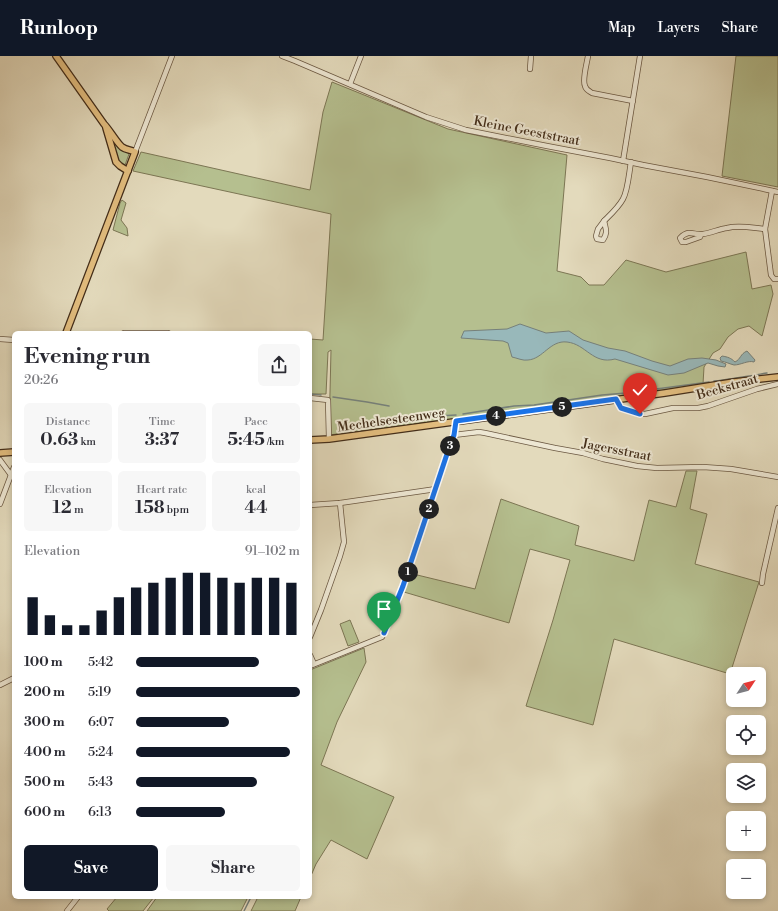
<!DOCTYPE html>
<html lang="en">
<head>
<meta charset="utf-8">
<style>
	body { margin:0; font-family:"Libre Bodoni",serif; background:#f7f7f7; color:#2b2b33; height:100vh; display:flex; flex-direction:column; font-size:15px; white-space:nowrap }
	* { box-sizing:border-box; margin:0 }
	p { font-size:13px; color:#7c7c81 }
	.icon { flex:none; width:22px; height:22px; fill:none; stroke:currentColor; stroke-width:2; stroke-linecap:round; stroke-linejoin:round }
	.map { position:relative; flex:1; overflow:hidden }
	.drawer { position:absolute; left:12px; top:275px; width:300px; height:568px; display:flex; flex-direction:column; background:#fff; border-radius:6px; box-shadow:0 2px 6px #0003 }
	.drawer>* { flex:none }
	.needle { width:26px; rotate:54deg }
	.controls { position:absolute; left:726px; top:611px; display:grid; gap:8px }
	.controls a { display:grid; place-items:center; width:40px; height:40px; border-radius:6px; background:#fff; box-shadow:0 2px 6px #0003; font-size:20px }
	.pin { position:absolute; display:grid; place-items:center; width:34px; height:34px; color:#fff; margin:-41px -17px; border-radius:50% 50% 50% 0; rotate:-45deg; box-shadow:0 0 4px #0007 }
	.pin .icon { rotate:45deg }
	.km { position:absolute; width:20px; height:20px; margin:-10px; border-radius:50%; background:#222; color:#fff; font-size:11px; line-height:20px; text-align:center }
	.round { display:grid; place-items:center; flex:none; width:42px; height:42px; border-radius:6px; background:#f7f7f7 }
	.headline { display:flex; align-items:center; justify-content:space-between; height:68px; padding:0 12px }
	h1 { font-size:22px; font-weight:700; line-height:30px }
	.metrics { display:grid; grid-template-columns:repeat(3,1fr); gap:6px; height:68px; padding:4px 12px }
	.metrics div { display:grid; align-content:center; border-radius:6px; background:#f7f7f7; text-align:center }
	.metrics b { font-size:17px; font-weight:700 }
	.metrics small { font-size:11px; font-weight:400 }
	.metrics p { font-size:11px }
	.chart { height:112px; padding:8px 12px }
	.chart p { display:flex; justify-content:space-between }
	.chart svg { width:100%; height:72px; margin-top:4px; stroke:#111827; stroke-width:6 }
	.button { display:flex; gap:8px; margin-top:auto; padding:8px 12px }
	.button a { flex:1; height:46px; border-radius:6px; background:#111827; color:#fff; font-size:16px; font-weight:700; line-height:46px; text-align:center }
	.button a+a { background:#f7f7f7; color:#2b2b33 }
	ul { padding:0 12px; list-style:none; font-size:13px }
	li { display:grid; grid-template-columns:64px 48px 1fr; align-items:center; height:30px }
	li i { height:10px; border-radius:5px; background:#111827 }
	header { display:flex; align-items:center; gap:24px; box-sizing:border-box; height:56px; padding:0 20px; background:#111827; color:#fff }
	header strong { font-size:19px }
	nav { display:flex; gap:22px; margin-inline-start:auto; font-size:14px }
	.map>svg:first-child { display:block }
	.green { fill:#b5bf8f; stroke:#7c7654 }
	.water { fill:#98b8ba; stroke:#76807a }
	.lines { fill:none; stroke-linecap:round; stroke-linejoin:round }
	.stream { stroke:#76807a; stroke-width:1.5 }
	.minor-casing { stroke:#6b5842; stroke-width:6 }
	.major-casing { stroke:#432d19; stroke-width:8 }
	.minor { stroke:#ede7d3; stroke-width:4.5 }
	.major { stroke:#e2bd7e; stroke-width:5.5 }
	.route-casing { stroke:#fff; stroke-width:8 }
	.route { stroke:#1a73e8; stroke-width:5 }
	.labels { text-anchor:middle; stroke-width:4; stroke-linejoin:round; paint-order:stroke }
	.street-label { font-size:13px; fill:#432d19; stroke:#ede7d3 }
</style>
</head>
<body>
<header>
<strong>Runloop</strong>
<nav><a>Map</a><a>Layers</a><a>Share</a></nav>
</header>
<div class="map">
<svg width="778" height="855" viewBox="0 0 778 855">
	<rect width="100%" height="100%" fill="#e3dabc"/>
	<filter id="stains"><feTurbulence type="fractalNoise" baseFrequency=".005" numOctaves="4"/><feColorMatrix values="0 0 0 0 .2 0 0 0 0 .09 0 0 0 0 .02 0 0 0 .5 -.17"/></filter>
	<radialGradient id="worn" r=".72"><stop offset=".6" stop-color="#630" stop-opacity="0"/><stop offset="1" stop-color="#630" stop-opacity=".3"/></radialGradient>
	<g class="green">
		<polygon points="736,0 778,0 778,131 722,120"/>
		<polygon points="332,26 448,73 567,99 557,215 581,221 589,229 604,229 626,204 666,216 746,196 752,233 771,229 773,238 762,280 749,270 738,273 728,281 720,293 713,297 704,311 703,328 676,333 508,356 329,379 331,294 328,296 326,338 310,338 310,283 323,284 331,158 133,115 141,96 310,134 323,56"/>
		<polygon points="112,84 113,84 129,98 125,109 121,109 116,104"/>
		<polygon points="122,144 126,147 121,164 127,172 128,180 113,174 120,147"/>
		<polygon points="686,415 697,415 690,453 707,458 695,508 759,526 730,618 614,583 593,669 526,650 553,564 570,504 530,493 509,567 404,536 406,530 409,517 475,533 501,443 529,453 579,470 575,489 634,505 649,444 676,451"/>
		<polygon points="350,564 359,586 348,590 340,568"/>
		<polygon points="364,592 366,606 337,666 321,709 394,741 367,803 331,784 316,808 310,822 310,614"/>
		<polygon points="117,841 154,841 143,855 109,855 107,853"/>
		<polygon points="157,841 248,841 241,855 147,855"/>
		<polygon points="258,841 301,841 295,855 251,855"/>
	</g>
	<g class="water">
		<path d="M520,268L546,277L569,275L583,284L608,292L625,295L652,305L670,310L688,303L702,302L716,304L726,308L725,311L718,310L708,307L684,317L668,319L615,303C593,309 586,288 567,286C550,284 543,303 528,304C523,305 517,302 512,301L508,287L503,285L461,282L464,275L507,273Z"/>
		<path d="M747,295L755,304L754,306C748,304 741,309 734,309C730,308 726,306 721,305L720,302L722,300C728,301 731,302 735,306C741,303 740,298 747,295Z"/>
	</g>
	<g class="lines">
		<g class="stream">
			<path d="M714,325C732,323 749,320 767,317"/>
			<polyline points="310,338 321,339"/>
			<polyline points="333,341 367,346 389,350"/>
			<polyline points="425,357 438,360 456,359"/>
			<polyline points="463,358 514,350 534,349 602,339 626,337 709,326"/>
			<polyline points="244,855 251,841"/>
		</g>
		<defs>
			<g id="minor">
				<polyline points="282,0 295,5 426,61 466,74 547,90 610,102 643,109 707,121 778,136"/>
				<path d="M588,0C587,7 582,24 585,30C586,34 589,35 592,37L633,45"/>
				<polyline points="530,13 531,0"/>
				<polyline points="350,28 361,0"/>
				<polyline points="135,96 172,0"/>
				<polyline points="623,105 640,0"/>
				<polyline points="772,135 765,173 771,219 774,223 778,223"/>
				<path d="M604,165C610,159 618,152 623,143C628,134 629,117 631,106"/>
				<path d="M604,165C606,174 608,176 603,184L597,183L596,180L598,173Z"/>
				<path d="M701,179L700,181L686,186H682L680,182C690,172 694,180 703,178C711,177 719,173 727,172C739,169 753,172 765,173"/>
				<polyline points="124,277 168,277"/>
				<polyline points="0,283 14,284"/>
				<polyline points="310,342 328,344 329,383"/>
				<polyline points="616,343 622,352 636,357 645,358 673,352 698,352 708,350 757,333 778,328"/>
				<polyline points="454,379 479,376 485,377 555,392 583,397 603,403 637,410 657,412 703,411 731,413 778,421"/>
				<polyline points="0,404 11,419"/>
				<polyline points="0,448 14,411"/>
				<polyline points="310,449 340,447 436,433"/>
				<polyline points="762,527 763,518 778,452"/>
				<polyline points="310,581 321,554 340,500 344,486 340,447"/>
				<polyline points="310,599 314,608"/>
				<polyline points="310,610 382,581 403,530 449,392 454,379 456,365"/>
				<polyline points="0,629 14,622"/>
				<polyline points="67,855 78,841"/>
			</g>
			<g id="major">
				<path d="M56,0L104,68C109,73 117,87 122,91C126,94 131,94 135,96L66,277"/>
				<polyline points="106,72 116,106 120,110 128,115"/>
				<polyline points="310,384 329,383 665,337 734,326 778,321"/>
				<polyline points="0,397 14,396"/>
			</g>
		</defs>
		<use href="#minor" class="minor-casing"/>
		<use href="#major" class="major-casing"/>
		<use href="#minor" class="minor"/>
		<use href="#major" class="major"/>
	</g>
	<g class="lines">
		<defs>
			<polyline id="route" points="384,577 403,530 449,392 454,379 456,365 616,343 621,352 640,358"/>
		</defs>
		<use href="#route" class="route-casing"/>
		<use href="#route" class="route"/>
	</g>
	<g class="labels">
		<g class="street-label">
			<text transform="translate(527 74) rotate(11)" y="5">Kleine Geeststraat</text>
			<text transform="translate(727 330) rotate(-16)" y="5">Beekstraat</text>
			<text transform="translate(391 363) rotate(-8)" y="5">Mechelsesteenweg</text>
			<text transform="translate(617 393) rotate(11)" y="5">Jagersstraat</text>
		</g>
	</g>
	<rect width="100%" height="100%" filter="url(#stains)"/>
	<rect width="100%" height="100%" fill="url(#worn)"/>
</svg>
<div class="controls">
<a><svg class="needle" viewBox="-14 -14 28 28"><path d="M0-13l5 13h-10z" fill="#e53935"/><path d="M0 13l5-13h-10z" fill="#7c7c81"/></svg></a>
<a><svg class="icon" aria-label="locate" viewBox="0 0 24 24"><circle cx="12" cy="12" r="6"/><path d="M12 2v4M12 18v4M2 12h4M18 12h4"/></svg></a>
<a><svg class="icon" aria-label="layers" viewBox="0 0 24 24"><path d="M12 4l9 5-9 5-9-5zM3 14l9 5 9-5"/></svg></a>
<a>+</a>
<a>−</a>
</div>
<div class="pin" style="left:384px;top:577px;background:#1e9e55"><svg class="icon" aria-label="arrive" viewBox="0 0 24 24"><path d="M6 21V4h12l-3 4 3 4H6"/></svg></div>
<div class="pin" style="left:640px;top:358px;background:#d93025"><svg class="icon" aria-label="check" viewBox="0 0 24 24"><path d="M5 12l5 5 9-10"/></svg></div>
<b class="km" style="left:408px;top:516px">1</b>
<b class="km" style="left:429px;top:453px">2</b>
<b class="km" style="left:450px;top:390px">3</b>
<b class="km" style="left:496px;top:360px">4</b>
<b class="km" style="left:562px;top:351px">5</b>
<section class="drawer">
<div class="headline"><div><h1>Evening run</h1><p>20:26</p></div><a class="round"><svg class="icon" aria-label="share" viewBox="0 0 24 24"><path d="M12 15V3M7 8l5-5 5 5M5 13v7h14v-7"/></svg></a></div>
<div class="metrics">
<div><p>Distance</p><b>0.63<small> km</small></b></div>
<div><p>Time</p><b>3:37</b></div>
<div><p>Pace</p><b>5:45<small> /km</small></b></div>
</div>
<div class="metrics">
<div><p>Elevation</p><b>12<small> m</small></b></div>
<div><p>Heart rate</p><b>158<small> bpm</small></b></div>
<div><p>kcal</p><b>44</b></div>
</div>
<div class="chart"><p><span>Elevation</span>91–102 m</p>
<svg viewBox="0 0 160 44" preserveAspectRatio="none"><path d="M5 44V21M15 44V32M25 44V38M35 44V38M45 44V29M55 44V21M65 44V15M75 44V12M85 44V9M95 44V6M105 44V6M115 44V9M125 44V12M135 44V9M145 44V9M155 44V12"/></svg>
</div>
<ul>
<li><b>100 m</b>5:42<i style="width:75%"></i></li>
<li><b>200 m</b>5:19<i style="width:100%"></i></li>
<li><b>300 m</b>6:07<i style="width:57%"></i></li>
<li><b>400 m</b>5:24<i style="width:94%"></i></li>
<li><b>500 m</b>5:43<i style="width:74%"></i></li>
<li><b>600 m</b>6:13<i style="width:54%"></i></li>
</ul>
<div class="button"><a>Save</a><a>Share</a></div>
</section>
</div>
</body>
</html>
